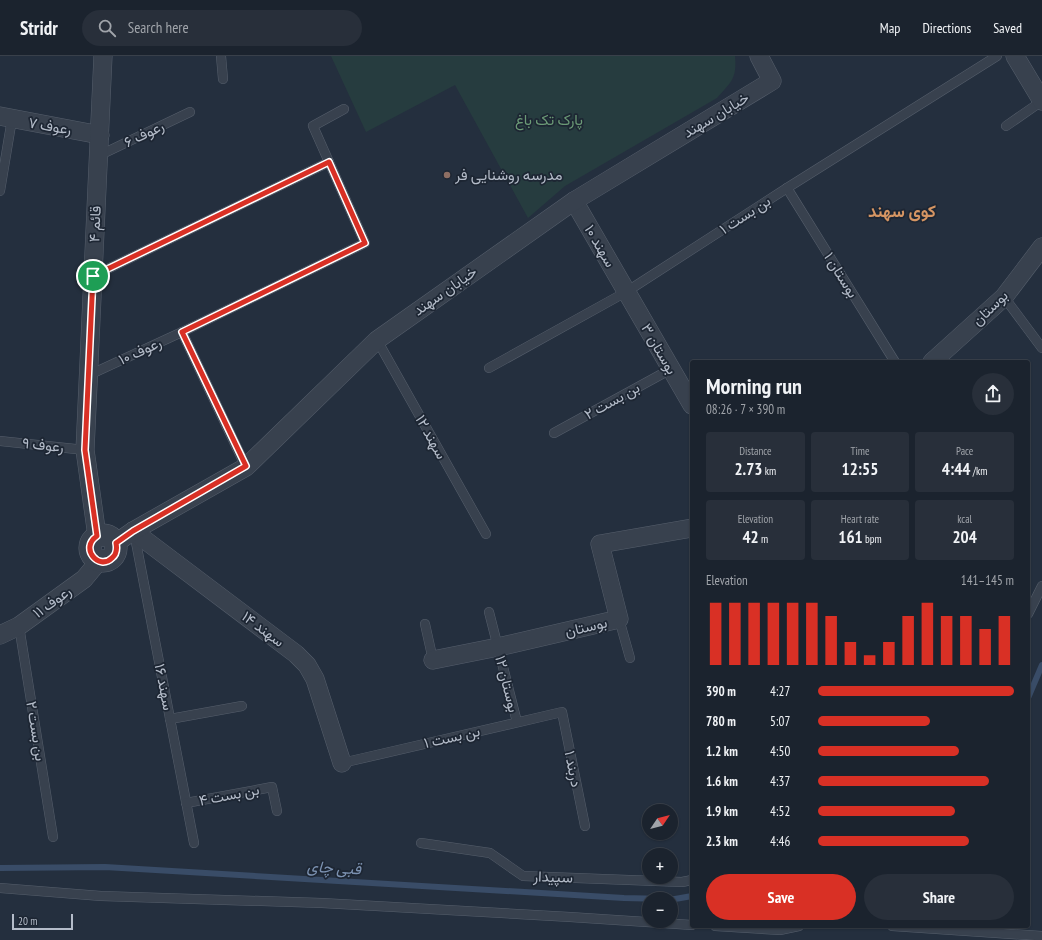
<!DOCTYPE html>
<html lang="en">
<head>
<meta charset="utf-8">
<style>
	body { margin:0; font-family:"PT Sans Narrow",Vazirmatn,sans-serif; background:#282f3a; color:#f1f3f6; height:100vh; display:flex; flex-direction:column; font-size:15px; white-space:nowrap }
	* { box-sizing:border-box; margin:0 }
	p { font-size:13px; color:#a0a4aa }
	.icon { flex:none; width:22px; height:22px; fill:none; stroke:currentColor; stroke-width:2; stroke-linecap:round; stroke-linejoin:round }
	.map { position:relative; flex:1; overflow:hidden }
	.side { position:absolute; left:690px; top:304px; width:340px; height:568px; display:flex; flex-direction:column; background:#1b232e; border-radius:4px; box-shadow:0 1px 3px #0004,0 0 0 1px #39404a }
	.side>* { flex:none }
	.needle { width:26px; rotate:55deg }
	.buttons { position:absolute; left:642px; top:748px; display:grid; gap:8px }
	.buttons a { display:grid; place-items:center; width:36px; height:36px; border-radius:50%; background:#1b232e; box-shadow:0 1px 3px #0004,0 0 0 1px #39404a; font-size:20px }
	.scale { position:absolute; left:12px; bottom:10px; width:61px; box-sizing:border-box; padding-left:4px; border:2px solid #b4bcc9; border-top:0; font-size:11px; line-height:14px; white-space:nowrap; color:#b4bcc9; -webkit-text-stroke:3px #1d2633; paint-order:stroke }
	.pin { position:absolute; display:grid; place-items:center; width:34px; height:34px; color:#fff; margin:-17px; border:2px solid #fff; border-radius:50%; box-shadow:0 1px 4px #0007 }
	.round { display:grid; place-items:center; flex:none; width:42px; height:42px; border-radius:21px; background:#282f3a }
	.overview { display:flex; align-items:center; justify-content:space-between; height:68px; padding:0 16px }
	h1 { font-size:22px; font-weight:800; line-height:30px }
	.stats { display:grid; grid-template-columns:repeat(3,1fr); gap:6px; height:68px; padding:4px 16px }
	.stats div { display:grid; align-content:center; border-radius:4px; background:#282f3a; text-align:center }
	.stats b { font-size:17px; font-weight:800 }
	.stats small { font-size:11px; font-weight:400 }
	.stats p { font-size:11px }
	.chart { height:112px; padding:8px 16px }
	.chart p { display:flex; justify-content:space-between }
	.chart svg { width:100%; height:72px; margin-top:4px; stroke:#d93025; stroke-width:6 }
	.action { display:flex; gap:8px; margin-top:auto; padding:8px 16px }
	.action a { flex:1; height:46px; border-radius:24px; background:#d93025; color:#fff; font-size:16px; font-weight:800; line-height:46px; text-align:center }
	.action a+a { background:#282f3a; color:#f1f3f6 }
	ul { padding:0 16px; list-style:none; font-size:13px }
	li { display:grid; grid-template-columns:64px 48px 1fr; align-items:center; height:30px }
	li i { height:10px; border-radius:5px; background:#d93025 }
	header { display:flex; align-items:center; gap:24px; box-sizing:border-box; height:56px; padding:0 20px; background:#1b232e; border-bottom:1px solid #39404a }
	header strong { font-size:19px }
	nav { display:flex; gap:22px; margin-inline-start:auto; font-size:14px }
	.search { width:280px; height:36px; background:#282f3a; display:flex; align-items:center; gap:10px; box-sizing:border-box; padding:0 14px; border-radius:22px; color:#a0a4aa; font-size:15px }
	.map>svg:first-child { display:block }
	.green { fill:#263c3f }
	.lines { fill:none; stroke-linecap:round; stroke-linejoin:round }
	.stream { stroke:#394c67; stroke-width:6 }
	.service-casing { stroke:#565f6c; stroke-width:10 }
	.minor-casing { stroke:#565f6c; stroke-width:19 }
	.tertiary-casing { stroke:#565f6c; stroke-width:23 }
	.service { stroke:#38414e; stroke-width:9 }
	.minor { stroke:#38414e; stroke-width:18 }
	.tertiary { stroke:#38414e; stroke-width:22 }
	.route-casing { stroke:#fff; stroke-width:8 }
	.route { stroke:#d93025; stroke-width:5 }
	.education-dot { fill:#8d6e63; stroke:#1d2633; stroke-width:1.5 }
	.labels { text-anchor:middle; stroke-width:3.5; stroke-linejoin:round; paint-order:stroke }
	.street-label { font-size:15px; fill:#b4bcc9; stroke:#1d2633 }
	.park-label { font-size:15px; fill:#6b9a76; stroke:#1d2633 }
	.poi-label { font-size:15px; fill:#b4bcc9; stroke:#1d2633; text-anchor:start }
	.water-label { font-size:16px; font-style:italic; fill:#7c92b1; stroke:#1d2633 }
	.quarter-label { font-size:17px; font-weight:bold; fill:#d59563; stroke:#1d2633 }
</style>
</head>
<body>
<header>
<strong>Stridr</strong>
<div class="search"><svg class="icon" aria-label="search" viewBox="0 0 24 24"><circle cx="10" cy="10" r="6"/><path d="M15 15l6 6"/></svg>Search here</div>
<nav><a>Map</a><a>Directions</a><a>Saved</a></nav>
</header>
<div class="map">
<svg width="1042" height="884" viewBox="0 0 1042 884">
	<rect width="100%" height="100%" fill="#242f3e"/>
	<path class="green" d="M331,0H735C737,23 731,26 717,42L565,130L528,162L455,29L366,76Z"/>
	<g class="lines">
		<g class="stream">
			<polyline points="1028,642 1042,609"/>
			<polyline points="0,812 105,811 624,842 666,843"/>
			<polyline points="671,843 675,843 692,840"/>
		</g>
		<defs>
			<g id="service">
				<polyline points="221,0 223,23"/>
				<polyline points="1006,70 1042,45"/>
				<polyline points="98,100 190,56"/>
				<polyline points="787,132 895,306"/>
				<polyline points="0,135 12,63"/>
				<polyline points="93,220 329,106"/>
				<polyline points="1004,241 1042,292"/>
				<polyline points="182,276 246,411"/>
				<polyline points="377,284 486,478"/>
				<polyline points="489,312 626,236 787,132 997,0"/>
				<polyline points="89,319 182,276 365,187 313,70 344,53"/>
				<polyline points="554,377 671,313"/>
				<polyline points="0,385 85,394"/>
				<polyline points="134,476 194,787"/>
				<polyline points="489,556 517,666"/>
				<polyline points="1028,558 1042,530"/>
				<polyline points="619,563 630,602"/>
				<polyline points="425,568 433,604"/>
				<polyline points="19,570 53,781"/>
				<polyline points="170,663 242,650"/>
				<polyline points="342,707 562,656 585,770"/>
				<polyline points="186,747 272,731 277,755"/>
				<polyline points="421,787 490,797 523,820 682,826 692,824"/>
				<polyline points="0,832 101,840 322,847 570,861 692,869"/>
				<polyline points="715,870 780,874 799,870"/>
				<polyline points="892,870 1042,880"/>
			</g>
			<g id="minor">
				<polyline points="1015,0 1042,45"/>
				<polyline points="0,60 100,79"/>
				<polyline points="574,145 692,349"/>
				<polyline points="932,306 1004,241 1042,191"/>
				<polyline points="133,475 296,598 307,609 315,623 342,707"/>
				<polyline points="97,480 85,394 103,0"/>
				<polyline points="116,487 133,475 246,411 377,284 574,145 772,25 759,0"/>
				<polyline points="0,579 19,570 84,523 99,505"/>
				<polyline points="433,604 498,591 619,563 600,488 692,472"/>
			</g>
			<circle id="tertiary" cx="103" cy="492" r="13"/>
		</defs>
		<use href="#service" class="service-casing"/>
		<use href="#minor" class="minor-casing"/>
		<use href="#tertiary" class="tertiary-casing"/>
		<use href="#service" class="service"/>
		<use href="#minor" class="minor"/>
		<use href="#tertiary" class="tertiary"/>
	</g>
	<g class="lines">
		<defs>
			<path id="route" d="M329,106L365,187L182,276L246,410L133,475L116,487C117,492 117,498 112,502C99,515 79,492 97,480L85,394L93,220Z"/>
		</defs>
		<use href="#route" class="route-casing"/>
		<use href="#route" class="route"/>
	</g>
	<circle class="education-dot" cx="447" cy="119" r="4"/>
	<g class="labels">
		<g class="street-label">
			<text transform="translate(716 59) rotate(-31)" y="5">خیابان سهند</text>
			<text transform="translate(50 70) rotate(10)" y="5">رعوف ۷</text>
			<text transform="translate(144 78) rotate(-26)" y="5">رعوف ۶</text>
			<text transform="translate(745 159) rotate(-33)" y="5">بن بست ۱</text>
			<text transform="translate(95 168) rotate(-88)" y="5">قائم ۴</text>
			<text transform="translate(600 190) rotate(60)" y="5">سهند ۱۰</text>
			<text transform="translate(841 219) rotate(58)" y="5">بوستان ۱</text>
			<text transform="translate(445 235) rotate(-35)" y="5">خیابان سهند</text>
			<text transform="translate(990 252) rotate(-44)" y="5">بوستان</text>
			<text transform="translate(659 293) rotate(60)" y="5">بوستان ۳</text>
			<text transform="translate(140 295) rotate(-25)" y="5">رعوف ۱۰</text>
			<text transform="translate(612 345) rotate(-29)" y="5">بن بست ۲</text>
			<text transform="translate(431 381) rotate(61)" y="5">سهند ۱۲</text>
			<text transform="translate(43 389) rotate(6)" y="5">رعوف ۹</text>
			<text transform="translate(52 546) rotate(-36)" y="5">رعوف ۱۱</text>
			<text transform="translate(586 571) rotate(-13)" y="5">بوستان</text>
			<text transform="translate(263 573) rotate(37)" y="5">سهند ۱۴</text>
			<text transform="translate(507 628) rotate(76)" y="5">بوستان ۱۲</text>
			<text transform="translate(164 631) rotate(79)" y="5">سهند ۱۶</text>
			<text transform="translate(36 675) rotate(81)" y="5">بن بست ۲</text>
			<text transform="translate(452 681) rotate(-13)" y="5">بن بست ۱</text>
			<text transform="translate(573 713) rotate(79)" y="5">دربند ۱</text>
			<text transform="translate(229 739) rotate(-11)" y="5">بن بست ۴</text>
			<text transform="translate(553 821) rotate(2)" y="5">سپیدار</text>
		</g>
		<g class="park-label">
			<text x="549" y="69">پارک تک باغ</text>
		</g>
		<g class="poi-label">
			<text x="455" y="124">مدرسه روشنایی فر</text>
		</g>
		<g class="water-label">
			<text transform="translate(334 811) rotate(3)" y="6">قبی چای</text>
		</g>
		<g class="quarter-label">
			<text x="902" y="161">کوی سهند</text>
		</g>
	</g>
</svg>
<div class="buttons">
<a><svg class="needle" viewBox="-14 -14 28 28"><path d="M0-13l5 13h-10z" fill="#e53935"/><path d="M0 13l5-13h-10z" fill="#a0a4aa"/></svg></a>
<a>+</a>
<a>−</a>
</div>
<div class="scale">20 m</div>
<div class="pin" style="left:93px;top:220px;background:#1e9e55"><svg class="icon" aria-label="arrive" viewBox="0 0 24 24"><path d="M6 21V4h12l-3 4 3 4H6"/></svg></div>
<section class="side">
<div class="overview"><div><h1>Morning run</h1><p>08:26 · 7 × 390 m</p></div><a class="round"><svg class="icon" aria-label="share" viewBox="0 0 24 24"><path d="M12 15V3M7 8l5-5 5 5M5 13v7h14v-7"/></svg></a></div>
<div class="stats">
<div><p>Distance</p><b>2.73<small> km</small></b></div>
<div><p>Time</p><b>12:55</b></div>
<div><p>Pace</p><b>4:44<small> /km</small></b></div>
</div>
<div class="stats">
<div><p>Elevation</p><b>42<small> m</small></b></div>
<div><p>Heart rate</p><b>161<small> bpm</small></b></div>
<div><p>kcal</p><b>204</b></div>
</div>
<div class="chart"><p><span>Elevation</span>141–145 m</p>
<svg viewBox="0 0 160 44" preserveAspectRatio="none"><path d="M5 44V6M15 44V6M25 44V6M35 44V6M45 44V6M55 44V6M65 44V14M75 44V30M85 44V38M95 44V30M105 44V14M115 44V6M125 44V14M135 44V14M145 44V22M155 44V14"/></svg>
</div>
<ul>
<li><b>390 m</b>4:27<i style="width:100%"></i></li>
<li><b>780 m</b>5:07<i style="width:57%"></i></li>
<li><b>1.2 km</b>4:50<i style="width:72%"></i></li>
<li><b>1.6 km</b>4:37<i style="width:87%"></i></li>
<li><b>1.9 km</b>4:52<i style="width:70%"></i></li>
<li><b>2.3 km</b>4:46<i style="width:77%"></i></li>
</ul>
<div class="action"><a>Save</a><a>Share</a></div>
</section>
</div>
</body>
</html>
